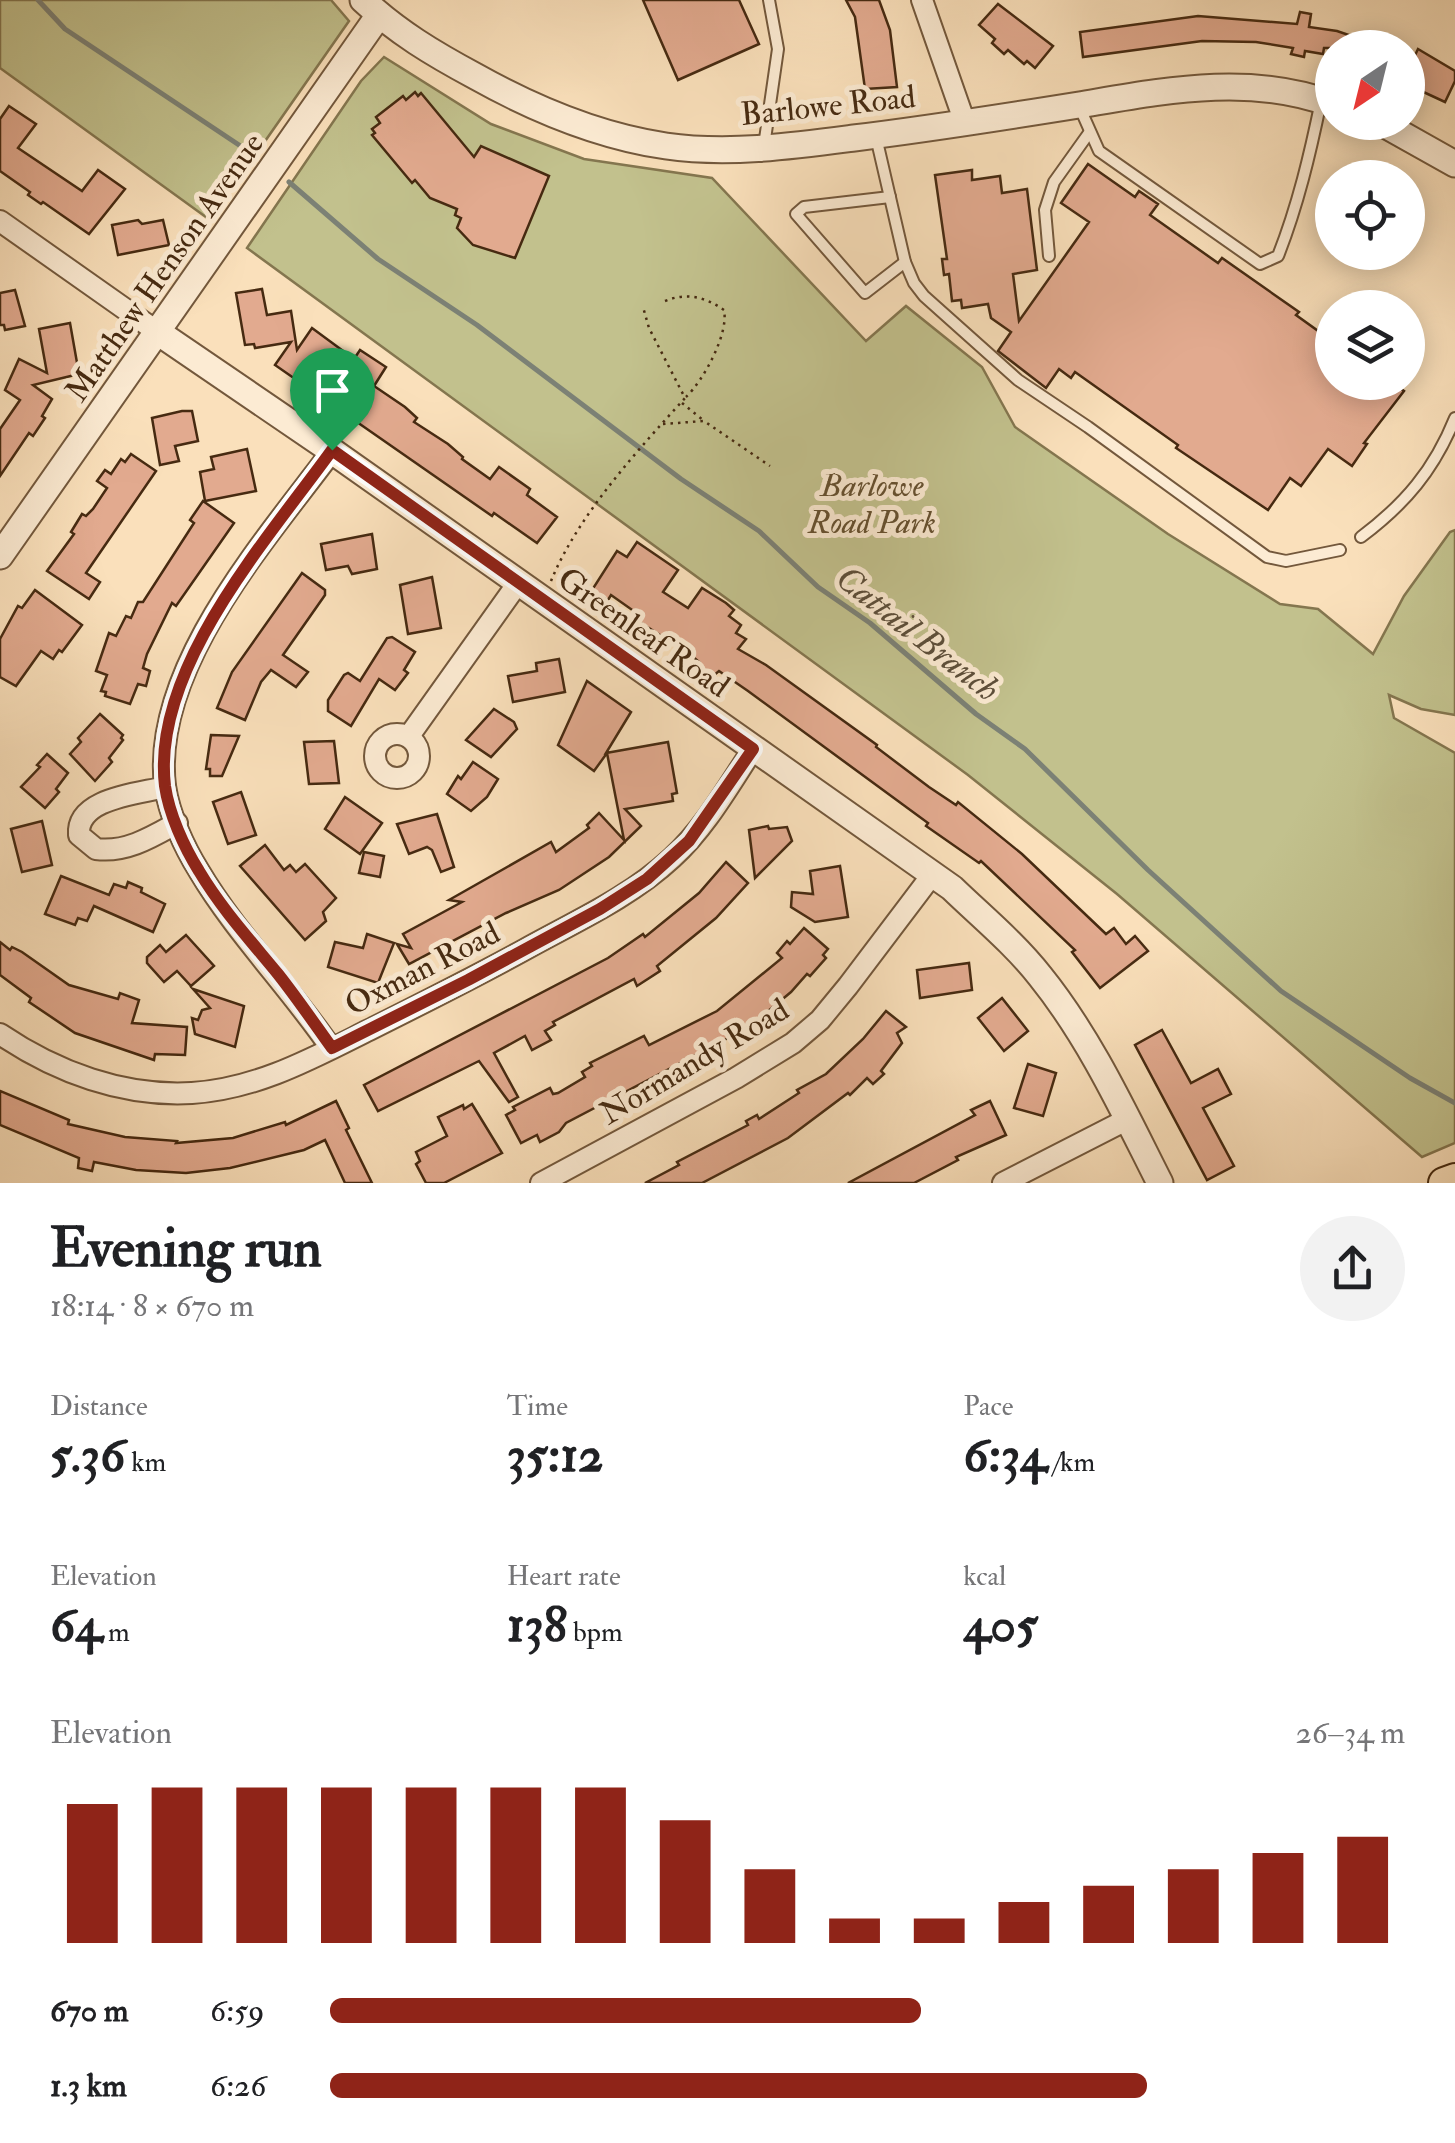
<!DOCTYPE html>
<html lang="en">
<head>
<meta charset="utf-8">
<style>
	body { margin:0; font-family:"IM FELL Double Pica",serif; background:#f2f2f2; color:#202124; height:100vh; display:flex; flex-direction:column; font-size:38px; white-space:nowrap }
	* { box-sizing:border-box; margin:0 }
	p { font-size:32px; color:#757577 }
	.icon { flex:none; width:55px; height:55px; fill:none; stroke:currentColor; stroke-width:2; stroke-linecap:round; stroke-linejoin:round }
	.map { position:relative; height:1183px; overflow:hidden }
	.details { display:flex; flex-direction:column; background:#fff; flex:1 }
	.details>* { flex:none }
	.needle { width:65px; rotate:215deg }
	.controls { position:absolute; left:1315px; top:30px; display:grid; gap:20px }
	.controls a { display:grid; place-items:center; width:110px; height:110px; border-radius:50%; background:#fff; box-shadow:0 5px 25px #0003; font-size:50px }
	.pin { position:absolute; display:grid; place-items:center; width:85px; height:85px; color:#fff; margin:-102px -42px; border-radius:50% 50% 50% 0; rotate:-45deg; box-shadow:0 0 10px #0007 }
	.pin .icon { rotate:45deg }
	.round { display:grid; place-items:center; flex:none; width:105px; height:105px; border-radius:52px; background:#f2f2f2 }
	.head { display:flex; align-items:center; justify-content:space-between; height:170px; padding:0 50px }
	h1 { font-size:55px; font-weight:700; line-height:75px }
	.stats { display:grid; grid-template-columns:repeat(3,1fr); gap:15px; height:170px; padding:10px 50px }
	.stats div { display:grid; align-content:center }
	.stats b { font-size:50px; font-weight:700 }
	.stats small { font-size:28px; font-weight:400 }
	.stats p { font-size:28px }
	.chart { height:280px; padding:20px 50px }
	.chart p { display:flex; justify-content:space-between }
	.chart svg { width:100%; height:180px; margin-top:10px; stroke:#8f2418; stroke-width:6 }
	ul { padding:0 50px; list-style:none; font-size:32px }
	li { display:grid; grid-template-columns:160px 120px 1fr; align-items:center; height:75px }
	li i { height:25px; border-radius:12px; background:#8f2418 }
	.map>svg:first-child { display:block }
	.green { fill:#c2c18d; stroke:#84764f; stroke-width:2.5 }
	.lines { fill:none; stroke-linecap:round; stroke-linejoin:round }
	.stream { stroke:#7c8175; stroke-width:5 }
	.building { fill:#e2aa8f; stroke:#462a11; stroke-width:2.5 }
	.service-casing { stroke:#73583c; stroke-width:14 }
	.minor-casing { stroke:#73583c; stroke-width:24 }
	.tertiary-casing { stroke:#73583c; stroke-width:29 }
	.primary-casing { stroke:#462a11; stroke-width:34 }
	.path { stroke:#462a11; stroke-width:2.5; stroke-dasharray:2.5 5; stroke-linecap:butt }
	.service { stroke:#fcebd3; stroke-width:10 }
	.minor { stroke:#fcebd3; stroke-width:20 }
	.tertiary { stroke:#fcebd3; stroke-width:25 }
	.primary { stroke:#fae0bb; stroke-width:30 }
	.route-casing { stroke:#fff; stroke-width:20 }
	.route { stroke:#8f2418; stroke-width:12 }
	.labels { text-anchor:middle; stroke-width:10; stroke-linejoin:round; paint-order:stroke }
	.street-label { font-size:32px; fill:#462a11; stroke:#fcebd3 }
	.park-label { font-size:32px; font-style:italic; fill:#655030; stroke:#fcebd3 }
	.water-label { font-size:35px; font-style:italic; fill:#5c4e3a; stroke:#fcebd3 }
</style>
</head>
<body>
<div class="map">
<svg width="1455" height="1183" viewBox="0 0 1455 1183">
	<rect width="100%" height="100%" fill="#fae0bb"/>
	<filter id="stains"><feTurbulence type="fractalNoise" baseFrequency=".002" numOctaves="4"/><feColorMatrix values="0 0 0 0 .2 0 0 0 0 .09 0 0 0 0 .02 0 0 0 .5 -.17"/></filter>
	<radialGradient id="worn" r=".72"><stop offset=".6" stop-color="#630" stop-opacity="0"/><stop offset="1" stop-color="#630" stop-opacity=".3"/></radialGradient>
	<g class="green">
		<polygon points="0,0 331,0 349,21 210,220 0,68"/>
		<polygon points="384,57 491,124 584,159 712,178 866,341 906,306 982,367 1015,427 1168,534 1280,604 1318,609 1373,654 1404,596 1450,532 1455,530 1455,715 1421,709 1389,695 1394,718 1455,753 1455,1143 1422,1157 1117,894 968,775 247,248 361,81"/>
	</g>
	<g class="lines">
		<g class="stream">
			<polyline points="38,0 65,29 254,155"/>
			<polyline points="289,182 378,259 477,325 681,479 759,531 818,587 870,623 976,714 1025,749 1148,870 1281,991 1410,1078 1455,1103"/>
		</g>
	</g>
	<g class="building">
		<polygon points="643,0 739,0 759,44 678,80"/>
		<polygon points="846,0 879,0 890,30 897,87 865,89 855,17"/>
		<polygon points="998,4 1053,46 1035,68 1027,61 1024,64 1008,50 1004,54 992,43 995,39 979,25"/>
		<polygon points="1300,12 1311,14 1309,27 1337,31 1378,45 1378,48 1324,48 1323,54 1305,51 1304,57 1291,54 1293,48 1256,42 1202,41 1083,57 1080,32 1198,16 1297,24"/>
		<polygon points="1418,49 1455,71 1455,81 1445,102 1417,89 1408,107 1408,70"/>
		<polygon points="415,92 418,96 421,93 474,157 481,146 549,176 515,258 473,245 457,228 461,218 455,215 457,209 430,198 415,180 412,183 372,135 375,133 372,129 380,123 376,117 403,96 406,100"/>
		<polygon points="9,106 36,124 18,148 82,191 98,170 125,189 89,234 43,202 41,204 28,195 30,192 0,171 0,119"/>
		<polygon points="1088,164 1135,197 1139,191 1158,204 1150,215 1218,263 1222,258 1299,312 1296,315 1332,341 1332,353 1324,365 1332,370 1332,382 1392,382 1404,391 1364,443 1367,444 1352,466 1328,449 1301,486 1290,478 1268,510 1176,448 1178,445 1075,372 1071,378 1059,369 1046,388 998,351 1011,332 991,318 988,304 962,308 961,300 952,301 949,274 944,275 942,259 947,259 935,175 972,170 972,180 1000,176 1002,193 1027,189 1037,270 1013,274 1019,321 1089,222 1061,203"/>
		<polygon points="138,220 142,224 163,220 169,245 118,255 112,225"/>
		<polygon points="262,289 267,315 291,311 297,350 312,328 354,359 360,350 386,367 374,386 405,407 417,418 414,422 448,444 463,457 462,459 490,479 499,467 530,489 527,495 557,517 537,543 494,513 492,516 275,365 291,342 255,348 254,344 245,345 236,293"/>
		<polygon points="15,290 25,326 5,330 4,325 0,325 0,293"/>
		<polygon points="70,323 79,374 33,385 52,399 42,416 45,418 33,436 29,433 0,476 0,429 20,400 5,390 19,359 47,373 39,329"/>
		<polygon points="182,411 192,411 198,441 175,446 179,461 160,465 152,418"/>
		<polygon points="247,449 256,491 205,501 200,472 214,469 211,457"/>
		<polygon points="131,454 156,471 86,573 100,582 89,599 47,571 74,534 71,532 82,514 86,516 93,509 107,488 97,481 105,470 111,474 121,459 125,462"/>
		<polygon points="203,501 234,523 176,606 172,603 147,654 143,668 150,671 146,686 138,684 130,704 105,696 106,692 101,691 107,675 96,671 109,633 116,636 126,616 131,618 138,602 143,602 194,523 190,520"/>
		<polygon points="372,534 377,569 352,574 348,566 326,570 321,544"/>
		<polygon points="637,542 678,570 663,592 688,608 702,588 726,603 734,610 729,616 741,625 736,633 746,639 738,649 766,665 877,745 876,747 929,787 956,805 958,802 1022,854 1106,934 1114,928 1126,944 1135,936 1148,951 1100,988 1072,952 1075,950 981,861 979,863 926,826 928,823 748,691 719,671 713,676 697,665 699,662 691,655 635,619 638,614 611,595 608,600 592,590 617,551 627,557"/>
		<polygon points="302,573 325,590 325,595 283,655 308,672 296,687 271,670 261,682 245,720 217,708 232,672"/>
		<polygon points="432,577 441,628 408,634 400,585"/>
		<polygon points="35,590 82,625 62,652 59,650 53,659 41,651 16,686 0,677 0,639 18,606 22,608"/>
		<polygon points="392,637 415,652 404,670 408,673 395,690 379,679 351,726 328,711 328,700 344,675 348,673 360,681 387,638"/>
		<polygon points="559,659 565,692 513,702 508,676 537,671 536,663"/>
		<polygon points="587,681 631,712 606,753 668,742 677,793 672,794 673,801 625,809 641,826 609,857 559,890 506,913 409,964 397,944 411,948 403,934 462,902 449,900 551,842 556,852 589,828 587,825 599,813 624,840 607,753 594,771 558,745"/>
		<polygon points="494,709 514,722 517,729 491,757 466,740"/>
		<polygon points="100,714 123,735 121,738 123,740 109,758 112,762 95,781 70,754 81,742 78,738"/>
		<polygon points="211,735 239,736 222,776 210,776 210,769 206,769"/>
		<polygon points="334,741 339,783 309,784 304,742"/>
		<polygon points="47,754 68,773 56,789 59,792 45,808 21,787 40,767 37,765"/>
		<polygon points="473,762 498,779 487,797 471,811 447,794 458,776 461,779"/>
		<polygon points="241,792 256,835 228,844 213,802"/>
		<polygon points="345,797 382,823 360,854 325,829"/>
		<polygon points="437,814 454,867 441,872 432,850 427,847 409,854 397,824"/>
		<polygon points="42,821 52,865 22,872 11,829"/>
		<polygon points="768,826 769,829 787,827 792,841 755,878 749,830"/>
		<polygon points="265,845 284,870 290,865 296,872 305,864 336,898 323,912 326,921 305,940 240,866"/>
		<polygon points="364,852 384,856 380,877 359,873"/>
		<polygon points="726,862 748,883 716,918 657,966 660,971 637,986 634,979 553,1022 555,1025 545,1031 551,1040 532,1050 525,1036 494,1053 518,1097 509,1102 479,1061 378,1111 364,1085 608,958 643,934 645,937 699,893"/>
		<polygon points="840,866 848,917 815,922 791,907 792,892 813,894 810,871"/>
		<polygon points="61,876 109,895 114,884 126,888 128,882 142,888 141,892 165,904 153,932 94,906 87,921 78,918 75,925 45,914"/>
		<polygon points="804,928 828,949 823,955 826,958 810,976 807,974 791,992 749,1027 566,1123 559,1132 540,1142 537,1135 521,1143 506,1115 515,1110 513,1107 550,1088 553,1094 558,1093 585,1077 582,1072 592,1066 590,1063 644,1036 649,1045 717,1011 782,958 777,953 787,941 790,944"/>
		<polygon points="367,934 394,943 378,983 328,967 335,942 363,948"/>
		<polygon points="186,935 214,966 191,986 177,971 164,982 147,963 147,957 160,945 166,952"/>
		<polygon points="0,942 10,950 12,947 22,952 69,985 118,999 120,993 139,1000 132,1023 187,1027 185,1055 155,1054 154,1060 75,1033 29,1002 31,998 0,975"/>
		<polygon points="969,963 972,990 920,998 917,970"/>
		<polygon points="193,989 244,1006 235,1047 195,1034 192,1018 198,1020 202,1010 210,1008"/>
		<polygon points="1002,998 1028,1031 1004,1051 978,1018"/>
		<polygon points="886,1011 906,1027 897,1033 902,1043 881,1071 884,1074 873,1084 867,1078 850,1095 848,1093 788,1138 702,1183 645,1183 679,1165 677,1162 748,1125 746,1121 757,1115 759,1119 799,1093 797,1090 826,1074 863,1039"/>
		<polygon points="1162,1030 1191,1083 1218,1069 1231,1094 1203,1108 1234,1166 1207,1180 1135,1045"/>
		<polygon points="1028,1064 1056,1073 1043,1116 1014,1108"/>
		<polygon points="0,1091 69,1120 68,1124 125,1137 177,1141 176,1143 233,1138 285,1122 286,1125 336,1101 349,1128 346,1130 372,1183 345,1183 325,1140 304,1150 230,1168 186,1173 136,1170 94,1162 92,1171 78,1168 79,1158 0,1125"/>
		<polygon points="990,1101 1006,1135 956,1157 958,1160 914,1183 848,1183 975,1115 971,1110"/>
		<polygon points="472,1104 502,1153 444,1183 426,1183 416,1164 420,1161 416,1152 447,1136 438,1117 463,1105 464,1109"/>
	</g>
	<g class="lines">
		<defs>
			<g id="service">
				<path d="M1079,106L1099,151L1260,264L1278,256C1298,205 1310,154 1321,101"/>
				<polyline points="876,137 905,262 914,283 924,296 1018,380 1088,427 1267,557 1286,561 1340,550"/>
				<polyline points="764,146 778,49 769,0"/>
				<polyline points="890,197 804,207 796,214 865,293 905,262"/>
				<polyline points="1049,256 1045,210 1054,182 1089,133"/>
				<path d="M1361,537C1405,504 1434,470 1455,418"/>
			</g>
			<g id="minor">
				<polyline points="922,0 965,123"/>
				<polyline points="0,221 159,333"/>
				<circle cx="397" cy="756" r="22"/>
				<polyline points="409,736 518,583"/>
				<path d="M165,787C138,794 76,798 79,835L96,849C126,853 152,837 177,823"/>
				<path d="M0,1034C56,1072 123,1097 192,1093C257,1089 313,1058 369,1030C421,1004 473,978 524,950C574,922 629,898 672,858C705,828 728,787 753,749"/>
				<path d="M331,1048C290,988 235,932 199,871C184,847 169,814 165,786C151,668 266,540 332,451"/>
				<polyline points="541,1183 736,1078 793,1043 820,1020 848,986 932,875"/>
				<polyline points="1003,1183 1128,1119"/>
			</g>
			<g id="tertiary">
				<path d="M363,0C397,32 434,54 475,76C534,109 598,136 666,146C728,155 793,146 854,138C929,129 1004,117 1079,105C1163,91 1249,73 1332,104"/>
				<polyline points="1380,122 1455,164"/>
				<path d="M159,333L332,451L952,888C982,917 1014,943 1040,976C1090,1038 1124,1112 1160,1183"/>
				<polyline points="0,556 379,15"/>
			</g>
			<polyline id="primary" points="1444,1183 1455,1179"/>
		</defs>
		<use href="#service" class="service-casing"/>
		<use href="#minor" class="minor-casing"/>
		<use href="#tertiary" class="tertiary-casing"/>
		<use href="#primary" class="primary-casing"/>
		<g class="path">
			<path d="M665,301C687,292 705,297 724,310C729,334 703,381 686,397"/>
			<polyline points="682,403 703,420"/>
			<polyline points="663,424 704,421 770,466"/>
			<path d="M551,581C578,515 638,450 685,398L649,328L643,307"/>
		</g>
		<use href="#service" class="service"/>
		<use href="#minor" class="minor"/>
		<use href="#tertiary" class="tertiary"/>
		<use href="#primary" class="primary"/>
	</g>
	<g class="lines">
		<defs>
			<path id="route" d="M332,450L753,749L689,841L647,879L600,909L468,980L332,1048C314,1023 297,998 278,974C250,940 221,908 199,871C184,847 169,814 165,786C151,669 267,540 332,450Z"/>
		</defs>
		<use href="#route" class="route-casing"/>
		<use href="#route" class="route"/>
	</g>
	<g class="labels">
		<g class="street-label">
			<text transform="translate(828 105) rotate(-6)" y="11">Barlowe Road</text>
			<text transform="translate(164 267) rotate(-55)" y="11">Matthew Henson Avenue</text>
			<text transform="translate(644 632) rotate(35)" y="11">Greenleaf Road</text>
			<text transform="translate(422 968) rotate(-27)" y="11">Oxman Road</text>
			<text transform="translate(694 1061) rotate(-31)" y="11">Normandy Road</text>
		</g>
		<g class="park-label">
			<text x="872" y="496">Barlowe<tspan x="872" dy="37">Road Park</tspan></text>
		</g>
		<g class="water-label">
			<text transform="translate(918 633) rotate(38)" y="12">Cattail Branch</text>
		</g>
	</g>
	<rect width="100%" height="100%" filter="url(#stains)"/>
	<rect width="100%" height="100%" fill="url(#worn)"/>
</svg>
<div class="controls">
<a><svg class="needle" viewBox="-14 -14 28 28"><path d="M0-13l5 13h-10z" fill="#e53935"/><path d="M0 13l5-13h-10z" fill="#757577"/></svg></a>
<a><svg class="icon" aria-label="locate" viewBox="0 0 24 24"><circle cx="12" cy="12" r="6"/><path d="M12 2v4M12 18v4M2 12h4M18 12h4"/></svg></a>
<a><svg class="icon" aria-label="layers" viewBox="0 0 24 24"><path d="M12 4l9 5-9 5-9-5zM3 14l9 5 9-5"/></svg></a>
</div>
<div class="pin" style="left:332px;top:450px;background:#1e9e55"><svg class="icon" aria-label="arrive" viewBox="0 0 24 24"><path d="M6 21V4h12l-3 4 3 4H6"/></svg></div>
</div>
<section class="details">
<div class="head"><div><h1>Evening run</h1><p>18:14 · 8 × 670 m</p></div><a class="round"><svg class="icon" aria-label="share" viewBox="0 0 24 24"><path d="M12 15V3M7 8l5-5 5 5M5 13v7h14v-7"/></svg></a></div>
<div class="stats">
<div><p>Distance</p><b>5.36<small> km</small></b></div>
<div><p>Time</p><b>35:12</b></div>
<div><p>Pace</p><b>6:34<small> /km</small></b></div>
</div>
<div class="stats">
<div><p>Elevation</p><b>64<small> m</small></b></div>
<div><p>Heart rate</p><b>138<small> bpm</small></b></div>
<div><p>kcal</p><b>405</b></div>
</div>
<div class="chart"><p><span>Elevation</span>26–34 m</p>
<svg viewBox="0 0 160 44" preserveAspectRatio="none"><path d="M5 44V10M15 44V6M25 44V6M35 44V6M45 44V6M55 44V6M65 44V6M75 44V14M85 44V26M95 44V38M105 44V38M115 44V34M125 44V30M135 44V26M145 44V22M155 44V18"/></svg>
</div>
<ul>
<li><b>670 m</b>6:59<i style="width:55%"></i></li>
<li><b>1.3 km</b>6:26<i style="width:76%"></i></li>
</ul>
</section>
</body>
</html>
